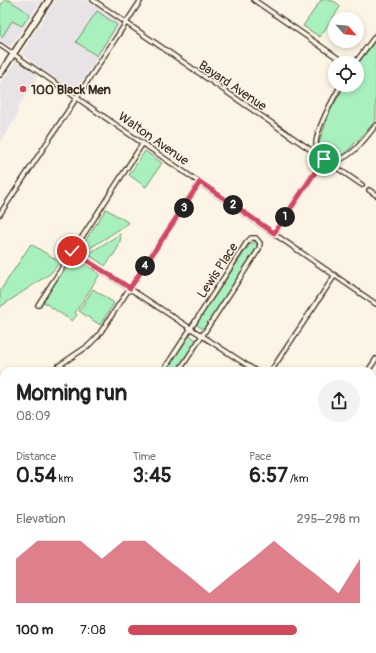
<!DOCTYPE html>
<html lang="en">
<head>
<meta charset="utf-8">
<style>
	body { margin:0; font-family:Pangolin,sans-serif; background:#f2f2f2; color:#222; height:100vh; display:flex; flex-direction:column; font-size:15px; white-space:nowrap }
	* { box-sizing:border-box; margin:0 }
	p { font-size:13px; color:#767676 }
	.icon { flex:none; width:22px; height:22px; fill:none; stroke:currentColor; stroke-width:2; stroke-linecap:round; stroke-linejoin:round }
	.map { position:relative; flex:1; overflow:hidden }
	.drawer { position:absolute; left:0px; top:367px; width:376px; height:286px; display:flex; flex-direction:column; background:#fff; border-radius:12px 12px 0 0; box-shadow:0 2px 6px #0003 }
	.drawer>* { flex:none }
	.needle { width:26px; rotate:117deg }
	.tools { position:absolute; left:328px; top:12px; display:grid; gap:8px }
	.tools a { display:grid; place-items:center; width:36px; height:36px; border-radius:50%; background:#fff; box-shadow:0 2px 6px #0003; font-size:20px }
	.pin { position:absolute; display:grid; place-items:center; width:34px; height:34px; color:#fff; margin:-17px; border:2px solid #fff; border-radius:50%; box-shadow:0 1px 4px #0007 }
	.km { position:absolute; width:20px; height:20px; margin:-10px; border-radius:50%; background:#222; color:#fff; font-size:11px; line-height:20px; text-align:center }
	.round { display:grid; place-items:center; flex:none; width:42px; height:42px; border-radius:21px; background:#f2f2f2 }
	.overview { display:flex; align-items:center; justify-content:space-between; height:68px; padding:0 16px }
	h1 { font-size:22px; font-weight:700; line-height:30px }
	.stats { display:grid; grid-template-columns:repeat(3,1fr); gap:6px; height:68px; padding:4px 16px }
	.stats div { display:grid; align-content:center }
	.stats b { font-size:20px; font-weight:700 }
	.stats small { font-size:11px; font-weight:400 }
	.stats p { font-size:11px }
	.chart { height:112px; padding:8px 16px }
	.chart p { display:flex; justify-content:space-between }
	.chart svg { width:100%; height:72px; margin-top:4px; fill:#d1495b; opacity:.7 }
	ul { padding:0 16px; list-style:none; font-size:13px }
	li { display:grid; grid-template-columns:64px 48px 1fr; align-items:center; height:30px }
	li i { height:10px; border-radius:5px; background:#d1495b }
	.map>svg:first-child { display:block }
	.built { fill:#e7e3e7 }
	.green { fill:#a8f1be; stroke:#728e6e }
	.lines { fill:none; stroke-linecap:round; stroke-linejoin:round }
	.minor-casing { stroke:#3b2a1e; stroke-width:6 }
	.tertiary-casing { stroke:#3b2a1e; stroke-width:8 }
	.secondary-casing { stroke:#3b2a1e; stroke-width:8 }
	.primary-casing { stroke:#3b2a1e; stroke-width:8 }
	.minor { stroke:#fcf5e5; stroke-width:3.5 }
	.tertiary { stroke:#fcf5e5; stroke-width:4.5 }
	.secondary { stroke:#fcf5e5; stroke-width:5 }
	.primary { stroke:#fcf5e5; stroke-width:5.5 }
	.route-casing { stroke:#fff; stroke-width:8 }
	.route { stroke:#d1495b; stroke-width:5 }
	.poi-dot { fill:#d1495b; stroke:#fcf5e5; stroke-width:1.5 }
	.labels { text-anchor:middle; stroke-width:3; stroke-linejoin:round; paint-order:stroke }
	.street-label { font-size:13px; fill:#3b2a1e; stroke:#fcf5e5 }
	.poi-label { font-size:13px; font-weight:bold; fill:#3b2a1e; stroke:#fcf5e5; text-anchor:start }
</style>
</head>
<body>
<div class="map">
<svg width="376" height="653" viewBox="0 0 376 653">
	<rect width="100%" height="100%" fill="#fcf5e5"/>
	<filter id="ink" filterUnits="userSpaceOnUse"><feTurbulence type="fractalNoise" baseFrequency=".025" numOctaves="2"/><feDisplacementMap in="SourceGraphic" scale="8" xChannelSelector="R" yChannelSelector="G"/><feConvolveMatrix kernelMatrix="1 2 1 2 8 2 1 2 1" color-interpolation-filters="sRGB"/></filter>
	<g filter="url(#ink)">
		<g class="built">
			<polygon points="4,0 42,0 11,46 9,46 0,40 0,5"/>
			<polygon points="55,0 87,0 119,22 120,24 76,90 74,91 21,54"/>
			<polygon points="16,61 38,76 19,106 16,118 0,142 0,84"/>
			<polygon points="0,492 4,498 4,610 0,613"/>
			<polygon points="376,618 376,653 356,653 354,649 372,649 372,621"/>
			<polygon points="116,649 164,649 167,653 118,653"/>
			<polygon points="329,649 347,649 350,653 324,653"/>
		</g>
		<g class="green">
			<polygon points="4,0 9,0 30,14 22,26 12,21 2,37 0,36 0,7"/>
			<path d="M321,0C328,0 337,0 340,7L320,37L303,26Z"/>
			<polygon points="97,11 117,25 97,56 76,42"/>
			<polygon points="376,40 376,120 361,137 345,153 338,158 330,158 323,154 320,149 319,143 330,111 345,85 357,85 357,65"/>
			<polygon points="145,151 162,163 146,187 129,175"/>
			<polygon points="106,209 129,223 84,252 80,249"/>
			<path d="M120,234C123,246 111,257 105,266L88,254Z"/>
			<polygon points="257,240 257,248 205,327 201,328 197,325 197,323 249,245"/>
			<polygon points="31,244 60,262 51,273 0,307 0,291"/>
			<polygon points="77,262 82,262 100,274 75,313 77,315 72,321 42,301 60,274"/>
			<polygon points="93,289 114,303 100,325 79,311"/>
			<polygon points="189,336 191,336 195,339 196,341 176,371 166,371"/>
			<polygon points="4,610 4,649 88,649 82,653 0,653 0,613"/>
		</g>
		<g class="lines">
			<defs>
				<g id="minor">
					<polyline points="93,0 362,185"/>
					<polyline points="254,0 345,63"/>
					<polyline points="0,45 376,304"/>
					<polyline points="355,63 376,35"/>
					<path d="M319,155C317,151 316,148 316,143C317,127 333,99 341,85"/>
					<path d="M329,162C349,162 365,139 376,125"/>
					<polyline points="369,190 376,195"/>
					<polyline points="0,214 141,0"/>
					<polyline points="274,233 324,159"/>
					<polyline points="72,251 256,371"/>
					<polyline points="38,305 143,143"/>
					<polyline points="51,371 88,346 98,336 200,182"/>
					<polyline points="163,371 247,242 251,238 256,238 260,243 259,249 179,371"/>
					<polyline points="271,371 335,275"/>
					<polyline points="368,371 376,359"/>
					<polyline points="0,405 4,402"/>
					<polyline points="0,509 4,506"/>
					<polyline points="372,575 376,573"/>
					<polyline points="372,582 376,588"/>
					<polyline points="0,608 4,605"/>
					<polyline points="350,649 352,653"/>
					<polyline points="258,653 264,649"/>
				</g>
				<g id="tertiary">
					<polyline points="0,483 4,489"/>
					<polyline points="111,649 114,653"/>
				</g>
				<polyline id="secondary" points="0,74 49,0"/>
				<g id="primary">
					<polyline points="372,469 376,466"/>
					<polyline points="97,653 103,649"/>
				</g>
			</defs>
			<use href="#minor" class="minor-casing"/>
			<use href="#tertiary" class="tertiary-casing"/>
			<use href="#secondary" class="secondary-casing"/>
			<use href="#primary" class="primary-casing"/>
			<use href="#minor" class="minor"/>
			<use href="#tertiary" class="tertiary"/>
			<use href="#secondary" class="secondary"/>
			<use href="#primary" class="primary"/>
		</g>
	</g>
	<g class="lines" filter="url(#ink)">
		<defs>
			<polyline id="route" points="72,251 130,288 200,182 274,233 324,159"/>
		</defs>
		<use href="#route" class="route-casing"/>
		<use href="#route" class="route"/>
	</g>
	<circle class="poi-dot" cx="23" cy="89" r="4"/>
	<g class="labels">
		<g class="street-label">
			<text transform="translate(233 85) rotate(34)" y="5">Bayard Avenue</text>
			<text transform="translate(154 138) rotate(35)" y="5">Walton Avenue</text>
			<text transform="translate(217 270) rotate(-57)" y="5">Lewis Place</text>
		</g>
		<g class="poi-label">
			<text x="31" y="94">100 Black Men</text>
		</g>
	</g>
</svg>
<div class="tools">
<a><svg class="needle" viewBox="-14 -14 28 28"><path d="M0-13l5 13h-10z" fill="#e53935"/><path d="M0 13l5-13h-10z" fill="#767676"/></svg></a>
<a><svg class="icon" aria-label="locate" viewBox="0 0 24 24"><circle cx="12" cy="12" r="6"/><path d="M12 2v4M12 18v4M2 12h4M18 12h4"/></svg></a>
</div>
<div class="pin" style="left:324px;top:159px;background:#1e9e55"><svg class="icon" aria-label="arrive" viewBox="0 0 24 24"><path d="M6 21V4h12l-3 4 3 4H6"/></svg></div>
<div class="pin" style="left:72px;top:251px;background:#d93025"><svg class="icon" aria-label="check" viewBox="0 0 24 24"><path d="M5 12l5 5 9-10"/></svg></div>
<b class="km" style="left:285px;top:217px">1</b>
<b class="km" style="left:233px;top:205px">2</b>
<b class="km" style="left:184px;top:208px">3</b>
<b class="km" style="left:145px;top:266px">4</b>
<section class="drawer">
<div class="overview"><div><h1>Morning run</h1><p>08:09</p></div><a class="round"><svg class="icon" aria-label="share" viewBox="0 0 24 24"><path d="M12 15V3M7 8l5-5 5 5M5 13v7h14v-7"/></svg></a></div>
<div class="stats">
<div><p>Distance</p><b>0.54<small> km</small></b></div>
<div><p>Time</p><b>3:45</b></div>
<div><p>Pace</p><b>6:57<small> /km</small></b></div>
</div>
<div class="chart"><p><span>Elevation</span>295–298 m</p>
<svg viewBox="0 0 160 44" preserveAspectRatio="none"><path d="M0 44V17L10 6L20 6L30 6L40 17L50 6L60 6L70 17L80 27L90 38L100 27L110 17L120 6L130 17L140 27L150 38L160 17V44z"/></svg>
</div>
<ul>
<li><b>100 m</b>7:08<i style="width:73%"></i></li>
</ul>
</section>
</div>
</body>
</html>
